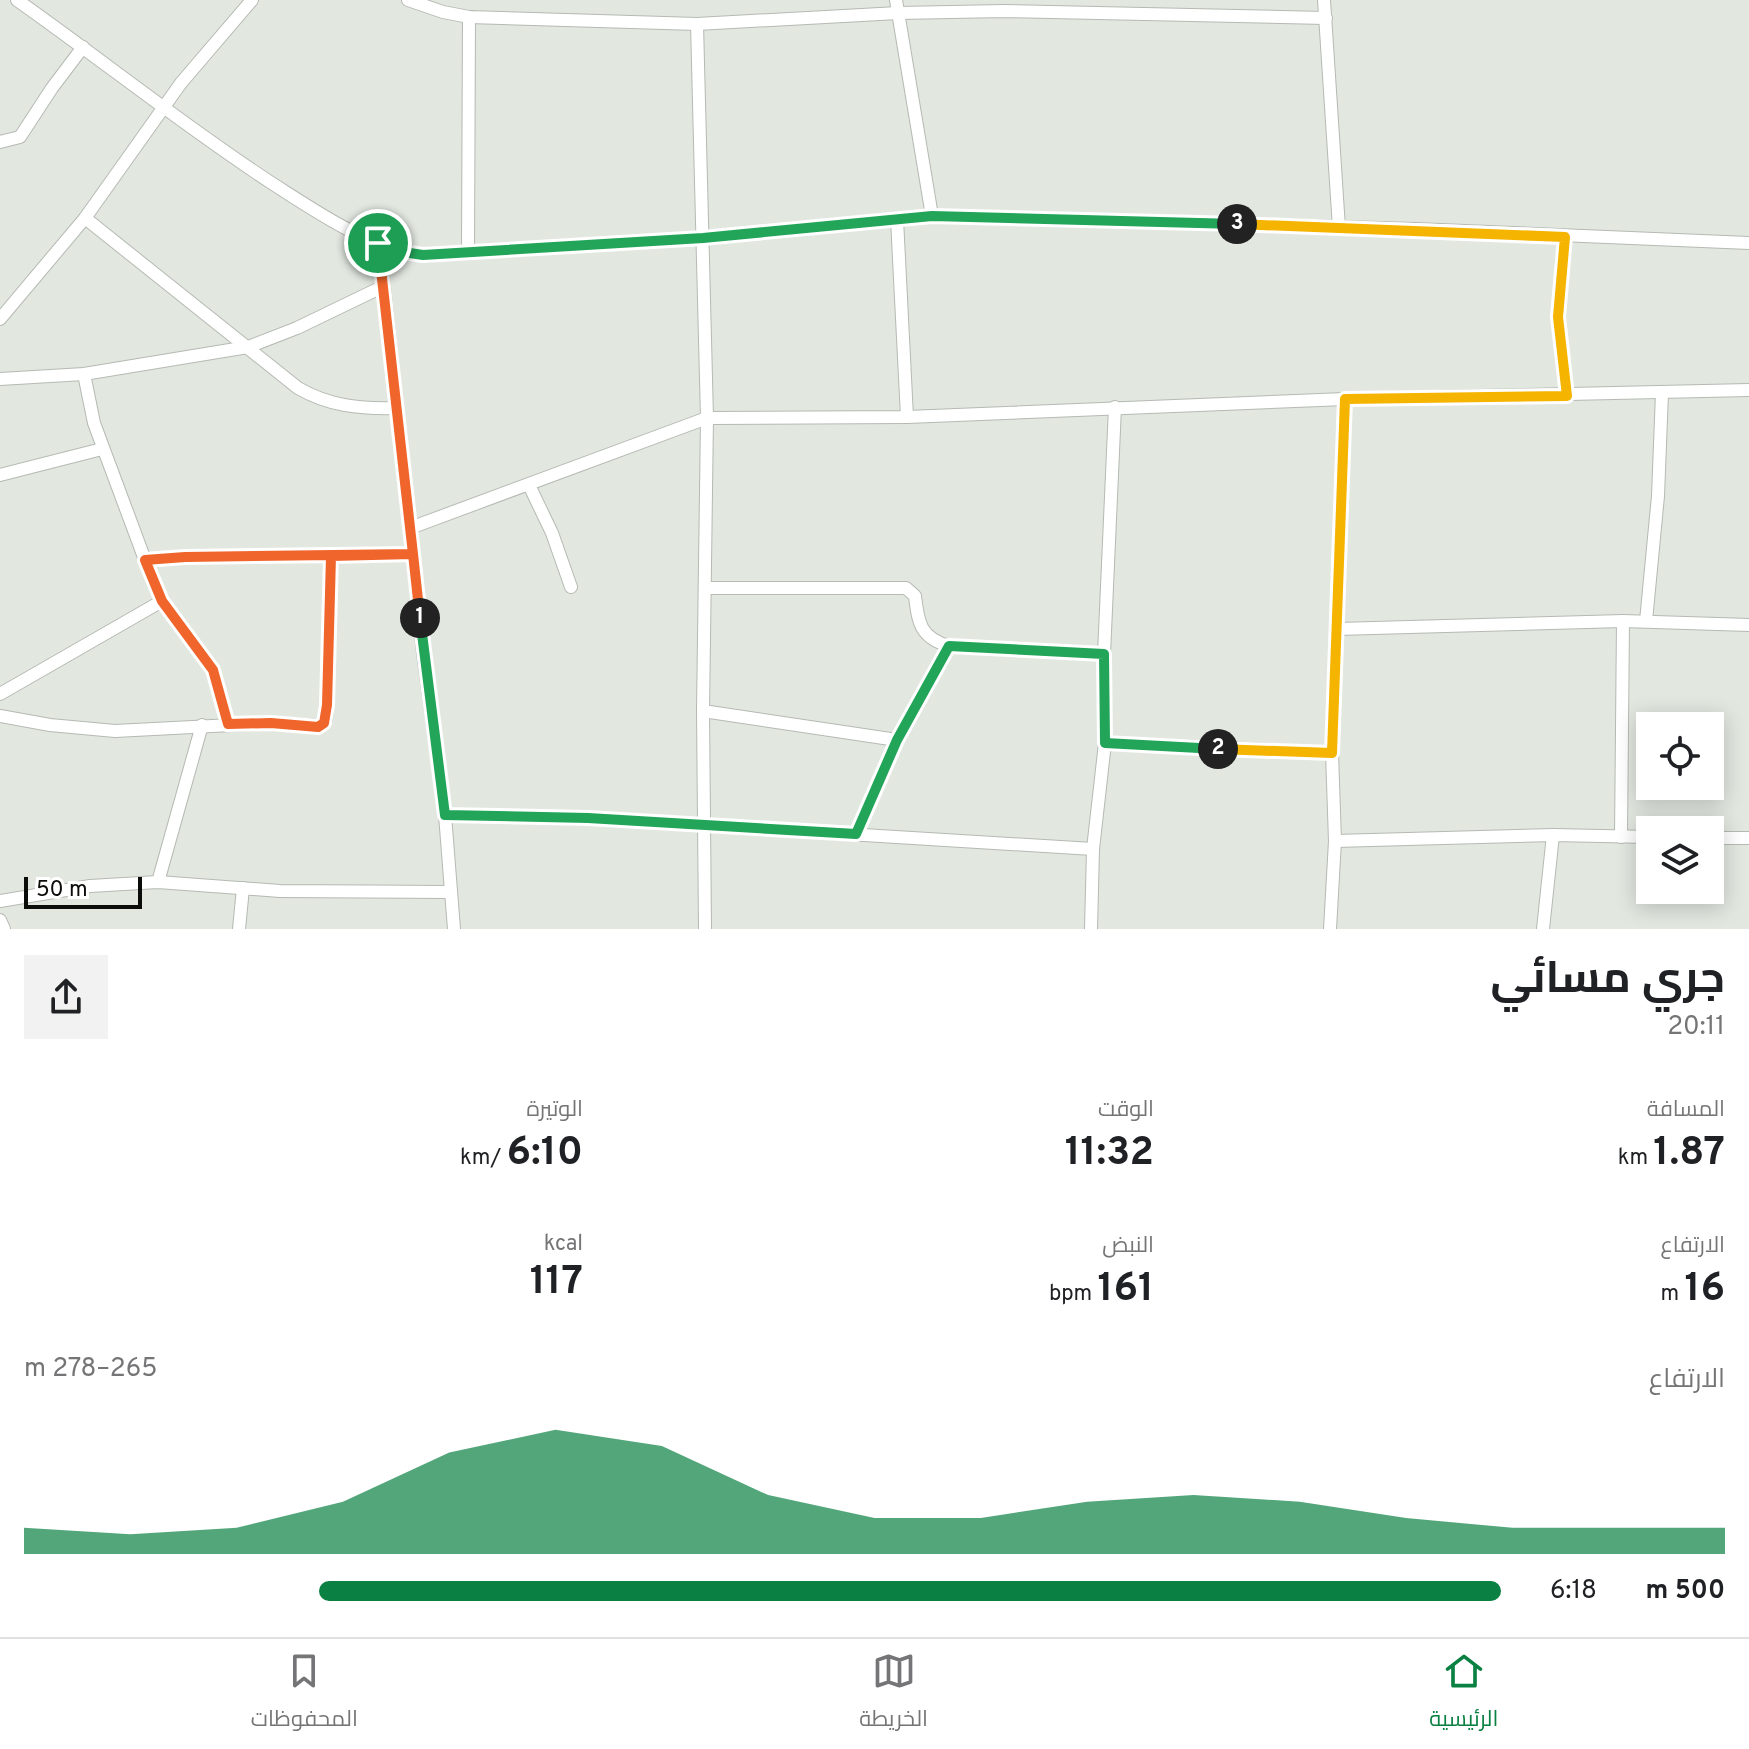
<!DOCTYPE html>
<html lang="ar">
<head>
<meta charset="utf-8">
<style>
	body { margin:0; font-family:Overpass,Cairo,sans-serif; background:#f2f2f2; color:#202124; direction:rtl; height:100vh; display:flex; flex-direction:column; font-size:30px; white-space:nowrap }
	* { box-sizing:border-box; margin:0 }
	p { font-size:26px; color:#757577 }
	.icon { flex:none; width:44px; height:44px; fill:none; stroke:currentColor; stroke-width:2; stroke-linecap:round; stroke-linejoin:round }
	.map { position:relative; height:929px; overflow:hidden; direction:ltr }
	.details { display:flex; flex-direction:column; background:#fff; flex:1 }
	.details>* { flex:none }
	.fabs { position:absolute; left:1636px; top:712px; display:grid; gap:16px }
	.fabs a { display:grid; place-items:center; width:88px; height:88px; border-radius:0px; background:#fff; box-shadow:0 4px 20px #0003; font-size:40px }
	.scale { position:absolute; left:24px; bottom:20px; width:118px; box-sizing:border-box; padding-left:8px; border:4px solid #0b0d0a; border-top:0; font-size:22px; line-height:28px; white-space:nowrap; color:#0b0d0a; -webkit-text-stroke:6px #fff; paint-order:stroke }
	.pin { position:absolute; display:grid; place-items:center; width:68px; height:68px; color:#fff; margin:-34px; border:4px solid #fff; border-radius:50%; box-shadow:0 2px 8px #0007 }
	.km { position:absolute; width:40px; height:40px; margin:-20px; border-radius:50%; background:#222; color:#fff; font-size:22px; line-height:40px; text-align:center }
	.round { display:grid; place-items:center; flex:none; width:84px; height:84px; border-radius:0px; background:#f2f2f2 }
	.headline { display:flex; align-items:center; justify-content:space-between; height:136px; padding:0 24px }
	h1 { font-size:44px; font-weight:700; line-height:60px }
	.figures { display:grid; grid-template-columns:repeat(3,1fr); gap:12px; height:136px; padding:8px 24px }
	.figures div { display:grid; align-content:center }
	.figures b { font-size:40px; font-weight:700 }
	.figures small { font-size:22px; font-weight:400 }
	.figures p { font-size:22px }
	.chart { height:224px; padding:16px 24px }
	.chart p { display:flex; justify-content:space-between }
	.chart svg { width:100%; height:144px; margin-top:8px; fill:#0b8043; opacity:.7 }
	ul { padding:0 24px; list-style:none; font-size:26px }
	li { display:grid; grid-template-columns:128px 96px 1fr; align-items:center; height:60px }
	li i { height:20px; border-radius:10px; background:#0b8043 }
	.tabs { display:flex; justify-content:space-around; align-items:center; height:112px; border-top:2px solid #e0e0e0; background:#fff; font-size:22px; color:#757577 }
	.tabs a { display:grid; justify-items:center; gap:4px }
	.tabs .on { color:#0b8043 }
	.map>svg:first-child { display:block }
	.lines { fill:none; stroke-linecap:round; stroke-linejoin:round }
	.minor-casing { stroke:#b5bab3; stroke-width:14 }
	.minor { stroke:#fff; stroke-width:12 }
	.split-1-casing { stroke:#fff; stroke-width:16 }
	.split-2-casing { stroke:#fff; stroke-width:16 }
	.split-3-casing { stroke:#fff; stroke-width:16 }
	.split-4-casing { stroke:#fff; stroke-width:16 }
	.split-1 { stroke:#f0652b; stroke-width:10 }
	.split-2 { stroke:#22a559; stroke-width:10 }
	.split-3 { stroke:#f5b400; stroke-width:10 }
	.split-4 { stroke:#22a559; stroke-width:10 }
</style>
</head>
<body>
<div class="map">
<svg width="1749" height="929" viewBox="0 0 1749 929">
	<rect width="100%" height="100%" fill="#e2e7e0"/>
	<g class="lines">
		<defs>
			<g id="minor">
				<path d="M17,0C102,60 183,125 270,182C317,212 366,247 423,255L703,238L932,216L1416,229L1749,243"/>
				<polyline points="408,0 443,12 469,17 697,24 898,13 1004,11 1326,18"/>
				<polyline points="896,0 932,216"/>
				<polyline points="1324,0 1339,228"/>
				<polyline points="697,24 707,418 703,711 705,929"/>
				<polyline points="0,142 20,137 52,88 83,47"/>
				<path d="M85,218L298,388C329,406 360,409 396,408"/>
				<polyline points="897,219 907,417"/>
				<polyline points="1565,237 1558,317 1567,396"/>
				<polyline points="468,251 469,17"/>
				<polyline points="384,286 423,653 445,815 454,929"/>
				<polyline points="0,319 85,218 181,83 252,0"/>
				<polyline points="84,374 94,423 145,560 162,601 213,670 228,724"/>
				<polyline points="0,379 84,374 248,347 297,328 384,286 378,243"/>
				<polyline points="0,475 102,449"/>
				<polyline points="529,485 552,533 571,587"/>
				<polyline points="410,528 707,418 907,417 1345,399 1749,390"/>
				<polyline points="145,560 185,557 413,554"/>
				<path d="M705,588H906L915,596C918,622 920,638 949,646L1104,654"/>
				<polyline points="1646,621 1658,496 1662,393"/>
				<polyline points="1338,629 1623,621 1749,625"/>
				<polyline points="0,694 162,601"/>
				<polyline points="703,711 897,740"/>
				<polyline points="0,716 50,725 115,731 271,723 321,726 326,719 327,705 331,556"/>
				<polyline points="1105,743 1332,753"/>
				<polyline points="445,815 588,818 1093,849"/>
				<polyline points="856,834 897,740 949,646"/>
				<polyline points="1621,837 1623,621"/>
				<polyline points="1710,838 1749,838"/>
				<polyline points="1335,841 1553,835 1650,837"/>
				<polyline points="158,882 202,725"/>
				<polyline points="0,901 90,886 158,882 280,891 451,892"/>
				<polyline points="0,920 4,929"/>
				<polyline points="239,929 243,888"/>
				<polyline points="1091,929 1093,849 1105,743 1104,654 1115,407"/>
				<polyline points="1330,929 1335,841 1332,753 1345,399"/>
				<polyline points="1543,929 1553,835"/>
			</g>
		</defs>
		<use href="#minor" class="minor-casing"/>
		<use href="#minor" class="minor"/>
	</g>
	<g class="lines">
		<defs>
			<polyline id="split-1" points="378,243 413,554 185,557 145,560 162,601 213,670 228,724 271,723 318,727 324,723 327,705 331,556 413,554 420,618"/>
			<polyline id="split-2" points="420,618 445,815 588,818 856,834 897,740 949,646 1104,654 1105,743 1218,749"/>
			<polyline id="split-3" points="1218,749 1332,753 1345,399 1567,396 1558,317 1565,237 1237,224"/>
			<polyline id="split-4" points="378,243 403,252 423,255 703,238 932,216 1237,224"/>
		</defs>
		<use href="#split-1" class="split-1-casing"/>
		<use href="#split-2" class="split-2-casing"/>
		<use href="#split-3" class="split-3-casing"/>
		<use href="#split-4" class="split-4-casing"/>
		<use href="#split-1" class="split-1"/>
		<use href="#split-2" class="split-2"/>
		<use href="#split-3" class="split-3"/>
		<use href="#split-4" class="split-4"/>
	</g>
</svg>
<div class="fabs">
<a><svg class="icon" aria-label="locate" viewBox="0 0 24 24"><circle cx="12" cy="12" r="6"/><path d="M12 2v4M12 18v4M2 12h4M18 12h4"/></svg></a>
<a><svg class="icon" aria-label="layers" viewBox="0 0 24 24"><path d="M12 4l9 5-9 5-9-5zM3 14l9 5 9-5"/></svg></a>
</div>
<div class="scale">50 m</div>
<div class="pin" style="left:378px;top:243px;background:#1e9e55"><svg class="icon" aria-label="arrive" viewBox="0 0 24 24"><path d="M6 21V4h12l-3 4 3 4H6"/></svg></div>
<b class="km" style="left:420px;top:618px">1</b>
<b class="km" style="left:1218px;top:749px">2</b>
<b class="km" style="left:1237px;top:224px">3</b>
</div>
<section class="details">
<div class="headline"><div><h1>جري مسائي</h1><p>20:11</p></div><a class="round"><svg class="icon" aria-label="share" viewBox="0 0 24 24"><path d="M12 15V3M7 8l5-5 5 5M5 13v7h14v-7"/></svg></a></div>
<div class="figures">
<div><p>المسافة</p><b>1.87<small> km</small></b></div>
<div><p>الوقت</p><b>11:32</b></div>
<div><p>الوتيرة</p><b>6:10<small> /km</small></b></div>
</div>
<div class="figures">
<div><p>الارتفاع</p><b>16<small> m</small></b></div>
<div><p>النبض</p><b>161<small> bpm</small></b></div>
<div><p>kcal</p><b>117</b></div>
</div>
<div class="chart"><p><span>الارتفاع</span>265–278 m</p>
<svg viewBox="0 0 160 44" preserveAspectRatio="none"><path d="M0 44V36L10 38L20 36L30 28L40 13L50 6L60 11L70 26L80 33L90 33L100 28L110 26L120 28L130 33L140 36L150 36L160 36V44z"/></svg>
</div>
<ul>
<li><b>500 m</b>6:18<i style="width:80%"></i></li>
</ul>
</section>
<nav class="tabs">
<a class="on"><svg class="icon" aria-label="home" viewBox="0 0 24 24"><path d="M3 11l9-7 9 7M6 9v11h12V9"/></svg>الرئيسية</a>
<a><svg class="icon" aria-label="map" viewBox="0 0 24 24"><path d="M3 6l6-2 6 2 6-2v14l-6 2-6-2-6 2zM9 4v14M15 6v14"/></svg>الخريطة</a>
<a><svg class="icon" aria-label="saved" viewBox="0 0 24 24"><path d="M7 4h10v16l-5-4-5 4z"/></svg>المحفوظات</a>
</nav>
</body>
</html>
